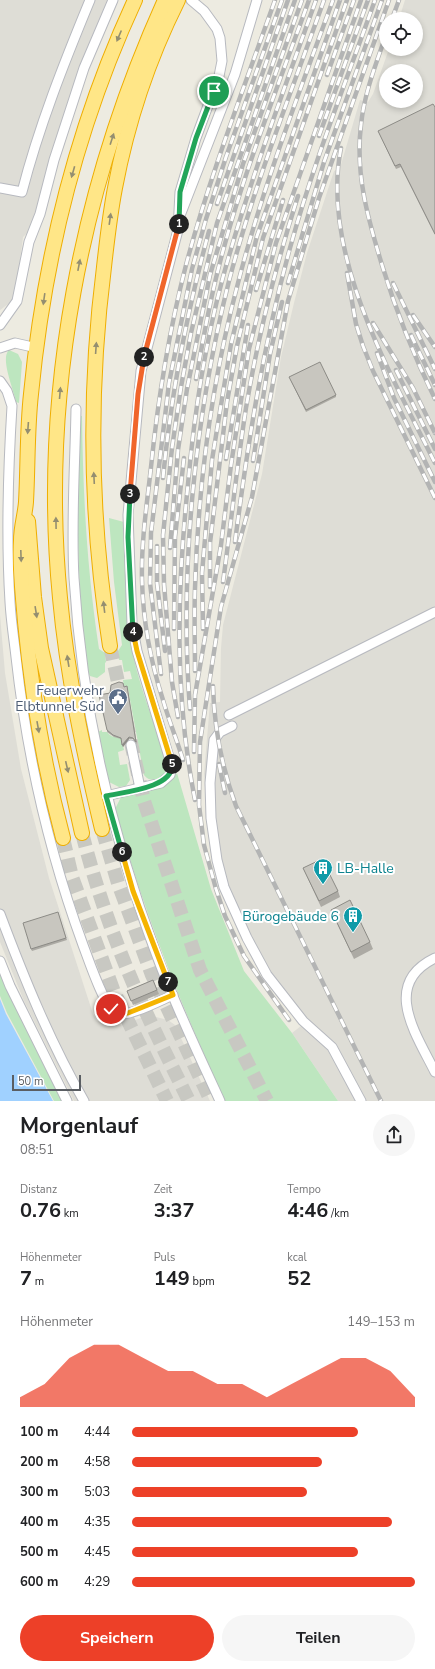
<!DOCTYPE html>
<html lang="de">
<head>
<meta charset="utf-8">
<style>
	body { margin:0; font-family:"Nunito Sans",sans-serif; background:#f6f6f6; color:#202124; height:100vh; display:flex; flex-direction:column; font-size:15px; white-space:nowrap }
	* { box-sizing:border-box; margin:0 }
	p { font-size:13px; color:#757577 }
	.icon { flex:none; width:22px; height:22px; fill:none; stroke:currentColor; stroke-width:2; stroke-linecap:round; stroke-linejoin:round }
	.map { position:relative; height:1101px; overflow:hidden }
	.side { display:flex; flex-direction:column; background:#fff; flex:1 }
	.side>* { flex:none }
	.controls { position:absolute; left:379px; top:12px; display:grid; gap:8px }
	.controls a { display:grid; place-items:center; width:44px; height:44px; border-radius:50%; background:#fff; box-shadow:0 2px 6px #0003; font-size:20px }
	.scale { position:absolute; left:12px; bottom:10px; width:69px; box-sizing:border-box; padding-left:4px; border:2px solid #5a5e63; border-top:0; font-size:11px; line-height:14px; white-space:nowrap; color:#5a5e63; -webkit-text-stroke:3px #fff; paint-order:stroke }
	.pin { position:absolute; display:grid; place-items:center; width:34px; height:34px; color:#fff; margin:-17px; border:2px solid #fff; border-radius:50%; box-shadow:0 1px 4px #0007 }
	.km { position:absolute; width:20px; height:20px; margin:-10px; border-radius:50%; background:#222; color:#fff; font-size:11px; line-height:20px; text-align:center }
	.round { display:grid; place-items:center; flex:none; width:42px; height:42px; border-radius:21px; background:#f6f6f6 }
	.headline { display:flex; align-items:center; justify-content:space-between; height:68px; padding:0 20px }
	h1 { font-size:22px; font-weight:700; line-height:30px }
	.metrics { display:grid; grid-template-columns:repeat(3,1fr); gap:6px; height:68px; padding:4px 20px }
	.metrics div { display:grid; align-content:center }
	.metrics b { font-size:20px; font-weight:700 }
	.metrics small { font-size:11px; font-weight:400 }
	.metrics p { font-size:11px }
	.chart { height:112px; padding:8px 20px }
	.chart p { display:flex; justify-content:space-between }
	.chart svg { width:100%; height:72px; margin-top:4px; fill:#ed4028; opacity:.7 }
	.button { display:flex; gap:8px; margin-top:auto; padding:8px 20px }
	.button a { flex:1; height:46px; border-radius:24px; background:#ed4028; color:#fff; font-size:16px; font-weight:700; line-height:46px; text-align:center }
	.button a+a { background:#f6f6f6; color:#202124 }
	ul { padding:0 20px; list-style:none; font-size:13px }
	li { display:grid; grid-template-columns:64px 48px 1fr; align-items:center; height:30px }
	li i { height:10px; border-radius:5px; background:#ed4028 }
	.map>svg:first-child { display:block }
	.industrial { fill:#deddd6; fill-rule:evenodd }
	.green { fill:#bde6bf }
	.water { fill:#a0d1ff }
	.lines { fill:none; stroke-linecap:round; stroke-linejoin:round }
	.highway-tunnel { stroke:#c8c8c2; stroke-width:14; stroke-dasharray:14 7; stroke-linecap:butt }
	.minor-casing { stroke:#b7b9bf; stroke-width:11 }
	.highway-casing { stroke:#efae00; stroke-width:16 }
	.minor { stroke:#fff; stroke-width:9 }
	.highway { stroke:#ffe687; stroke-width:14 }
	.rail-casing { stroke:#b3b4b4; stroke-width:4.5 }
	.rail { stroke:#fff; stroke-width:3; stroke-dasharray:9; stroke-linecap:butt }
	.wall { fill:#acaaa4 }
	.shaded-wall { fill:#8c8b86 }
	.building { fill:#c8c6bf; stroke:#8c8b86 }
	.oneway { fill:#948e70 }
	.split-1-casing { stroke:#fff; stroke-width:8 }
	.split-2-casing { stroke:#fff; stroke-width:8 }
	.split-3-casing { stroke:#fff; stroke-width:8 }
	.split-4-casing { stroke:#fff; stroke-width:8 }
	.split-5-casing { stroke:#fff; stroke-width:8 }
	.split-6-casing { stroke:#fff; stroke-width:8 }
	.split-7-casing { stroke:#fff; stroke-width:8 }
	.split-8-casing { stroke:#fff; stroke-width:8 }
	.split-1 { stroke:#22a559; stroke-width:5 }
	.split-2 { stroke:#f0652b; stroke-width:5 }
	.split-3 { stroke:#f0652b; stroke-width:5 }
	.split-4 { stroke:#22a559; stroke-width:5 }
	.split-5 { stroke:#f5b400; stroke-width:5 }
	.split-6 { stroke:#22a559; stroke-width:5 }
	.split-7 { stroke:#f5b400; stroke-width:5 }
	.split-8 { stroke:#f5b400; stroke-width:5 }
	.labels { text-anchor:middle; stroke-width:4; stroke-linejoin:round; paint-order:stroke }
	.service-label { font-size:14px; fill:#4e5e75; stroke:#fff; text-anchor:end }
	.culture-label { font-size:14px; fill:#0d838f; stroke:#fff; text-anchor:start }
</style>
</head>
<body>
<div class="map">
<svg width="435" height="1101" viewBox="0 0 435 1101">
	<rect width="100%" height="100%" fill="#edebe1"/>
	<g class="industrial">
		<polygon points="0,0 109,0 34,226 23,237 15,299 0,310"/>
		<path d="M405,0H435V1101H338L292,1033L301,1026L258,967L221,889L210,850L204,774L210,703L220,702L221,648L223,625L262,474L281,357L294,303L307,253L334,171L340,168L360,100L368,102L373,94L389,49H416V19H399ZM386,71H416V101H386Z"/>
		<polygon points="0,615 5,673 21,769 49,878 93,1014 97,1021 123,1025 148,1015 168,1020 175,1025 210,1101 74,1101 24,1001 0,942"/>
	</g>
	<g class="green">
		<path d="M9,350L18,354L22,362L19,403L16,402C13,388 0,358 9,350Z"/>
		<path d="M79,416H82C83,496 87,570 99,649L105,653L106,662L105,663V672L97,678L90,676L87,671L80,597L77,512Z"/>
		<path d="M109,518L124,522C125,560 125,600 130,638C136,680 154,721 167,761L165,774C159,780 150,783 144,775L128,689H124L123,680L132,679L130,671L124,672L122,660H119L118,651L122,645L114,582Z"/>
		<path d="M102,730V732H107C111,737 115,738 121,737L124,750L118,752L120,765L127,764L130,780L126,786L119,787L109,782L98,732Z"/>
		<path d="M177,773L211,889L244,971L292,1033L338,1101H225C181,1006 143,910 115,809L121,797C142,789 163,794 177,773Z"/>
		<polygon points="0,964 66,1101 54,1101 7,1013 0,996"/>
	</g>
	<polygon class="water" points="0,999 6,1014 53,1101 0,1101"/>
	<g class="lines">
		<g class="highway-tunnel">
			<polyline points="110,646 122,700"/>
			<polyline points="126,720 144,801 200,970 267,1101"/>
			<polyline points="102,829 118,883 152,975 211,1101"/>
			<path d="M82,833C95,884 112,934 133,983C150,1023 170,1062 189,1101"/>
			<polyline points="63,838 72,877 114,992 167,1101"/>
		</g>
		<defs>
			<g id="minor">
				<path d="M0,188L22,192C39,126 64,63 90,0"/>
				<polyline points="181,213 235,74 257,0"/>
				<polyline points="0,325 17,301 29,242 40,214 54,160 84,68 113,0"/>
				<polyline points="0,348 15,343 37,348"/>
				<path d="M0,381L7,391L12,406C8,471 6,537 10,602C11,621 14,639 16,657C27,756 49,852 83,945C88,958 104,1006 115,1013C126,1019 161,1000 173,995"/>
				<path d="M76,409C75,466 71,522 74,578C82,708 111,834 157,956C175,1005 198,1053 220,1101"/>
				<polyline points="229,715 435,612"/>
				<polyline points="232,726 220,732 214,740 210,783 211,818 217,860 224,887 247,938 267,975 303,1021 332,1047 361,1101"/>
				<polyline points="131,745 140,788"/>
				<polyline points="106,796 161,783 170,775 172,767 137,651 132,624 128,515 141,371 178,230 180,192 196,138 219,76 222,61 220,38 217,29 204,11 191,0"/>
				<path d="M0,914C24,978 50,1042 84,1101"/>
				<path d="M435,958C381,984 416,1034 435,1072"/>
				<polyline points="0,961 10,986 67,1101"/>
			</g>
			<g id="highway">
				<polyline points="28,521 34,597 41,648 82,833"/>
				<path d="M110,646C90,520 88,393 104,267C107,240 110,214 115,188C127,124 149,58 178,0"/>
				<path d="M102,829C84,753 67,676 60,598C40,394 81,186 165,0"/>
				<path d="M63,838C44,767 32,695 25,622C23,595 19,567 21,540C21,527 25,515 26,502C28,466 27,430 31,394C44,259 78,123 135,0"/>
			</g>
		</defs>
		<use href="#minor" class="minor-casing"/>
		<use href="#highway" class="highway-casing"/>
		<use href="#minor" class="minor"/>
		<use href="#highway" class="highway"/>
		<defs>
			<g id="rail">
				<polyline points="392,19 399,0"/>
				<path d="M386,35C376,64 364,94 361,125C355,174 368,219 382,265C396,311 414,356 435,399"/>
				<polyline points="327,75 354,0"/>
				<polyline points="319,136 368,0"/>
				<path d="M341,148C320,253 390,372 435,463"/>
				<polyline points="217,204 288,0"/>
				<polyline points="347,273 356,324 363,346 373,371 435,498"/>
				<polyline points="288,283 324,162 382,0"/>
				<polyline points="393,283 435,369"/>
				<polyline points="256,290 283,200"/>
				<polyline points="413,315 435,347"/>
				<polyline points="373,323 413,388 435,433"/>
				<polyline points="411,335 435,385"/>
				<polyline points="377,353 394,398 435,482"/>
				<polyline points="396,370 435,449"/>
				<path d="M196,379C202,345 208,311 216,278C239,183 276,92 309,0"/>
				<polyline points="226,459 248,325"/>
				<polyline points="253,461 270,354 282,302"/>
				<path d="M163,478C171,394 187,312 209,231"/>
				<path d="M235,542C248,442 263,346 290,248C313,164 346,82 375,0"/>
				<polyline points="157,546 157,583 165,651"/>
				<polyline points="170,548 178,450 187,389 210,275 243,164 302,0"/>
				<path d="M223,582C231,524 237,465 246,408C258,336 276,265 298,196"/>
				<polyline points="210,587 210,543 227,402 237,346 251,288 263,238 347,0"/>
				<polyline points="174,629 175,537 184,458"/>
				<polyline points="203,629 202,573 212,460 231,344 257,236 340,0"/>
				<path d="M195,671C195,643 194,615 195,588C198,486 212,381 238,283C263,186 299,93 333,0"/>
				<polyline points="161,674 150,583 151,533 169,383 192,269 206,219 226,157 282,0"/>
				<path d="M213,686C214,726 222,768 236,806L381,1101"/>
				<path d="M190,709C179,571 195,415 229,281C254,185 291,93 324,0"/>
				<polyline points="178,717 172,682 164,584 163,535 172,448 181,387 191,333 217,223 295,0"/>
				<polyline points="194,752 195,695 221,545 231,465 249,349 276,243 361,0"/>
				<path d="M183,760C177,740 169,721 163,700C151,663 143,620 142,580C141,542 147,504 151,467C158,399 169,331 186,265C210,175 244,88 275,0"/>
				<polyline points="219,764 225,793"/>
				<path d="M195,800C174,695 177,590 188,484C194,415 205,344 223,277C249,183 283,92 316,0"/>
				<polyline points="289,1020 244,956 225,916 216,889 204,845 199,805 200,742 221,607 252,497 288,301 319,198 389,0"/>
			</g>
		</defs>
		<use href="#rail" class="rail-casing"/>
		<use href="#rail" class="rail"/>
	</g>
	<g class="wall">
		<polygon points="435,107 435,235 401,167 396,169 378,131"/>
		<polygon points="290,379 336,395 336,397 306,412"/>
		<polygon points="127,686 137,744 133,739 129,739 123,747 121,739 114,737 107,732 107,730 110,693"/>
		<polygon points="303,868 338,891 340,897 321,907"/>
		<polygon points="331,910 370,942 373,949 354,959 334,917"/>
		<polygon points="58,912 67,940 32,951 31,949"/>
		<polygon points="153,980 159,994 133,1005 127,991"/>
	</g>
	<polygon class="shaded-wall" points="129,737 129,739 123,747 122,745"/>
	<g class="building">
		<polygon points="433,104 435,107 435,234 400,164 395,166 378,131"/>
		<polygon points="320,362 336,395 306,410 289,377"/>
		<polygon points="119,682 123,683 124,687 127,686 136,742 133,738 129,737 122,745 121,738 113,735 107,730 99,695 110,693 111,685"/>
		<polygon points="322,859 338,891 319,901 303,868"/>
		<polygon points="350,900 370,942 351,952 331,910"/>
		<polygon points="58,912 66,938 31,949 23,923"/>
		<polygon points="153,980 157,990 131,1001 127,991"/>
	</g>
	<defs><path id="oneway-solid" d="M-6-.8H1V-3.2L6.5 0L1 3.2V.8H-6Z"/></defs>
	<g class="oneway">
		<use href="#oneway-solid" transform="translate(119 36) rotate(113)"/>
		<use href="#oneway-solid" transform="translate(112 139) rotate(-72)"/>
		<use href="#oneway-solid" transform="translate(73 172) rotate(106)"/>
		<use href="#oneway-solid" transform="translate(110 219) rotate(-82)"/>
		<use href="#oneway-solid" transform="translate(79 265) rotate(-79)"/>
		<use href="#oneway-solid" transform="translate(44 299) rotate(98)"/>
		<use href="#oneway-solid" transform="translate(96 348) rotate(-86)"/>
		<use href="#oneway-solid" transform="translate(60 393) rotate(-85)"/>
		<use href="#oneway-solid" transform="translate(28 428) rotate(94)"/>
		<use href="#oneway-solid" transform="translate(94 478) rotate(-93)"/>
		<use href="#oneway-solid" transform="translate(56 523) rotate(-91)"/>
		<use href="#oneway-solid" transform="translate(21 556) rotate(88)"/>
		<use href="#oneway-solid" transform="translate(104 607) rotate(-97)"/>
		<use href="#oneway-solid" transform="translate(36 612) rotate(81)"/>
		<use href="#oneway-solid" transform="translate(68 661) rotate(-99)"/>
		<use href="#oneway-solid" transform="translate(38 727) rotate(80)"/>
		<use href="#oneway-solid" transform="translate(67 767) rotate(77)"/>
	</g>
	<g class="lines">
		<defs>
			<polyline id="split-1" points="179,224 180,192 196,138 214,91"/>
			<polyline id="split-2" points="144,357 179,224"/>
			<polyline id="split-3" points="130,494 138,394 144,357"/>
			<polyline id="split-4" points="130,494 128,537 133,632"/>
			<polyline id="split-5" points="133,632 137,651 172,764"/>
			<path id="split-6" d="M122,852L106,796C123,792 174,788 172,764"/>
			<polyline id="split-7" points="122,852 133,891 168,982"/>
			<polyline id="split-8" points="111,1009 118,1014 128,1013 173,995 168,982"/>
		</defs>
		<use href="#split-1" class="split-1-casing"/>
		<use href="#split-2" class="split-2-casing"/>
		<use href="#split-3" class="split-3-casing"/>
		<use href="#split-4" class="split-4-casing"/>
		<use href="#split-5" class="split-5-casing"/>
		<use href="#split-6" class="split-6-casing"/>
		<use href="#split-7" class="split-7-casing"/>
		<use href="#split-8" class="split-8-casing"/>
		<use href="#split-1" class="split-1"/>
		<use href="#split-2" class="split-2"/>
		<use href="#split-3" class="split-3"/>
		<use href="#split-4" class="split-4"/>
		<use href="#split-5" class="split-5"/>
		<use href="#split-6" class="split-6"/>
		<use href="#split-7" class="split-7"/>
		<use href="#split-8" class="split-8"/>
	</g>
	<defs>
		<symbol id="civic-pin" viewBox="-11 -11 22 30"><path d="M0 17L-7.5 6A9.5 9.5 0 1 1 7.5 6Z" fill="#5c6f8a" stroke="#fff"/><path d="M-.6-6.5H3V-4.5H.6V-3L4-1V1h2V6H-6V1h2V-1L-.6-3ZM-1.2 2.5V6h2.4V2.5Z" fill="#fff"/></symbol>
		<symbol id="building-pin" viewBox="-11 -11 22 30"><path d="M0 17L-7.5 6A9.5 9.5 0 1 1 7.5 6Z" fill="#0f9aa8" stroke="#fff"/><path d="M-4-6H4V6H1V3H-1V6H-4ZM-2.5-4.3h1.7v1.8h-1.7ZM.8-4.3h1.7v1.8H.8ZM-2.5-1h1.7V.8h-1.7ZM.8-1h1.7V.8H.8Z" fill="#fff"/></symbol>
	</defs>
	<g fill-rule="evenodd">
		<use href="#civic-pin" x="107" y="687" width="22" height="30"/>
		<use href="#building-pin" x="312" y="857" width="22" height="30"/>
		<use href="#building-pin" x="342" y="905" width="22" height="30"/>
	</g>
	<g class="labels">
		<g class="service-label">
			<text x="104" y="695">Feuerwehr<tspan x="104" dy="16">Elbtunnel Süd</tspan></text>
		</g>
		<g class="culture-label">
			<text x="337" y="873">LB-Halle</text>
			<text x="339" y="921" text-anchor="end">Bürogebäude 6</text>
		</g>
	</g>
</svg>
<div class="controls">
<a><svg class="icon" aria-label="locate" viewBox="0 0 24 24"><circle cx="12" cy="12" r="6"/><path d="M12 2v4M12 18v4M2 12h4M18 12h4"/></svg></a>
<a><svg class="icon" aria-label="layers" viewBox="0 0 24 24"><path d="M12 4l9 5-9 5-9-5zM3 14l9 5 9-5"/></svg></a>
</div>
<div class="scale">50 m</div>
<div class="pin" style="left:214px;top:91px;background:#1e9e55"><svg class="icon" aria-label="arrive" viewBox="0 0 24 24"><path d="M6 21V4h12l-3 4 3 4H6"/></svg></div>
<div class="pin" style="left:111px;top:1009px;background:#d93025"><svg class="icon" aria-label="check" viewBox="0 0 24 24"><path d="M5 12l5 5 9-10"/></svg></div>
<b class="km" style="left:179px;top:224px">1</b>
<b class="km" style="left:144px;top:357px">2</b>
<b class="km" style="left:130px;top:494px">3</b>
<b class="km" style="left:133px;top:632px">4</b>
<b class="km" style="left:172px;top:764px">5</b>
<b class="km" style="left:122px;top:852px">6</b>
<b class="km" style="left:168px;top:982px">7</b>
</div>
<section class="side">
<div class="headline"><div><h1>Morgenlauf</h1><p>08:51</p></div><a class="round"><svg class="icon" aria-label="share" viewBox="0 0 24 24"><path d="M12 15V3M7 8l5-5 5 5M5 13v7h14v-7"/></svg></a></div>
<div class="metrics">
<div><p>Distanz</p><b>0.76<small> km</small></b></div>
<div><p>Zeit</p><b>3:37</b></div>
<div><p>Tempo</p><b>4:46<small> /km</small></b></div>
</div>
<div class="metrics">
<div><p>Höhenmeter</p><b>7<small> m</small></b></div>
<div><p>Puls</p><b>149<small> bpm</small></b></div>
<div><p>kcal</p><b>52</b></div>
</div>
<div class="chart"><p><span>Höhenmeter</span>149–153 m</p>
<svg viewBox="0 0 160 44" preserveAspectRatio="none"><path d="M0 44V38L10 30L20 14L30 6L40 6L50 14L60 22L70 22L80 30L90 30L100 38L110 30L120 22L130 14L140 14L150 22L160 38V44z"/></svg>
</div>
<ul>
<li><b>100 m</b>4:44<i style="width:80%"></i></li>
<li><b>200 m</b>4:58<i style="width:67%"></i></li>
<li><b>300 m</b>5:03<i style="width:62%"></i></li>
<li><b>400 m</b>4:35<i style="width:92%"></i></li>
<li><b>500 m</b>4:45<i style="width:80%"></i></li>
<li><b>600 m</b>4:29<i style="width:100%"></i></li>
</ul>
<div class="button"><a>Speichern</a><a>Teilen</a></div>
</section>
</body>
</html>
